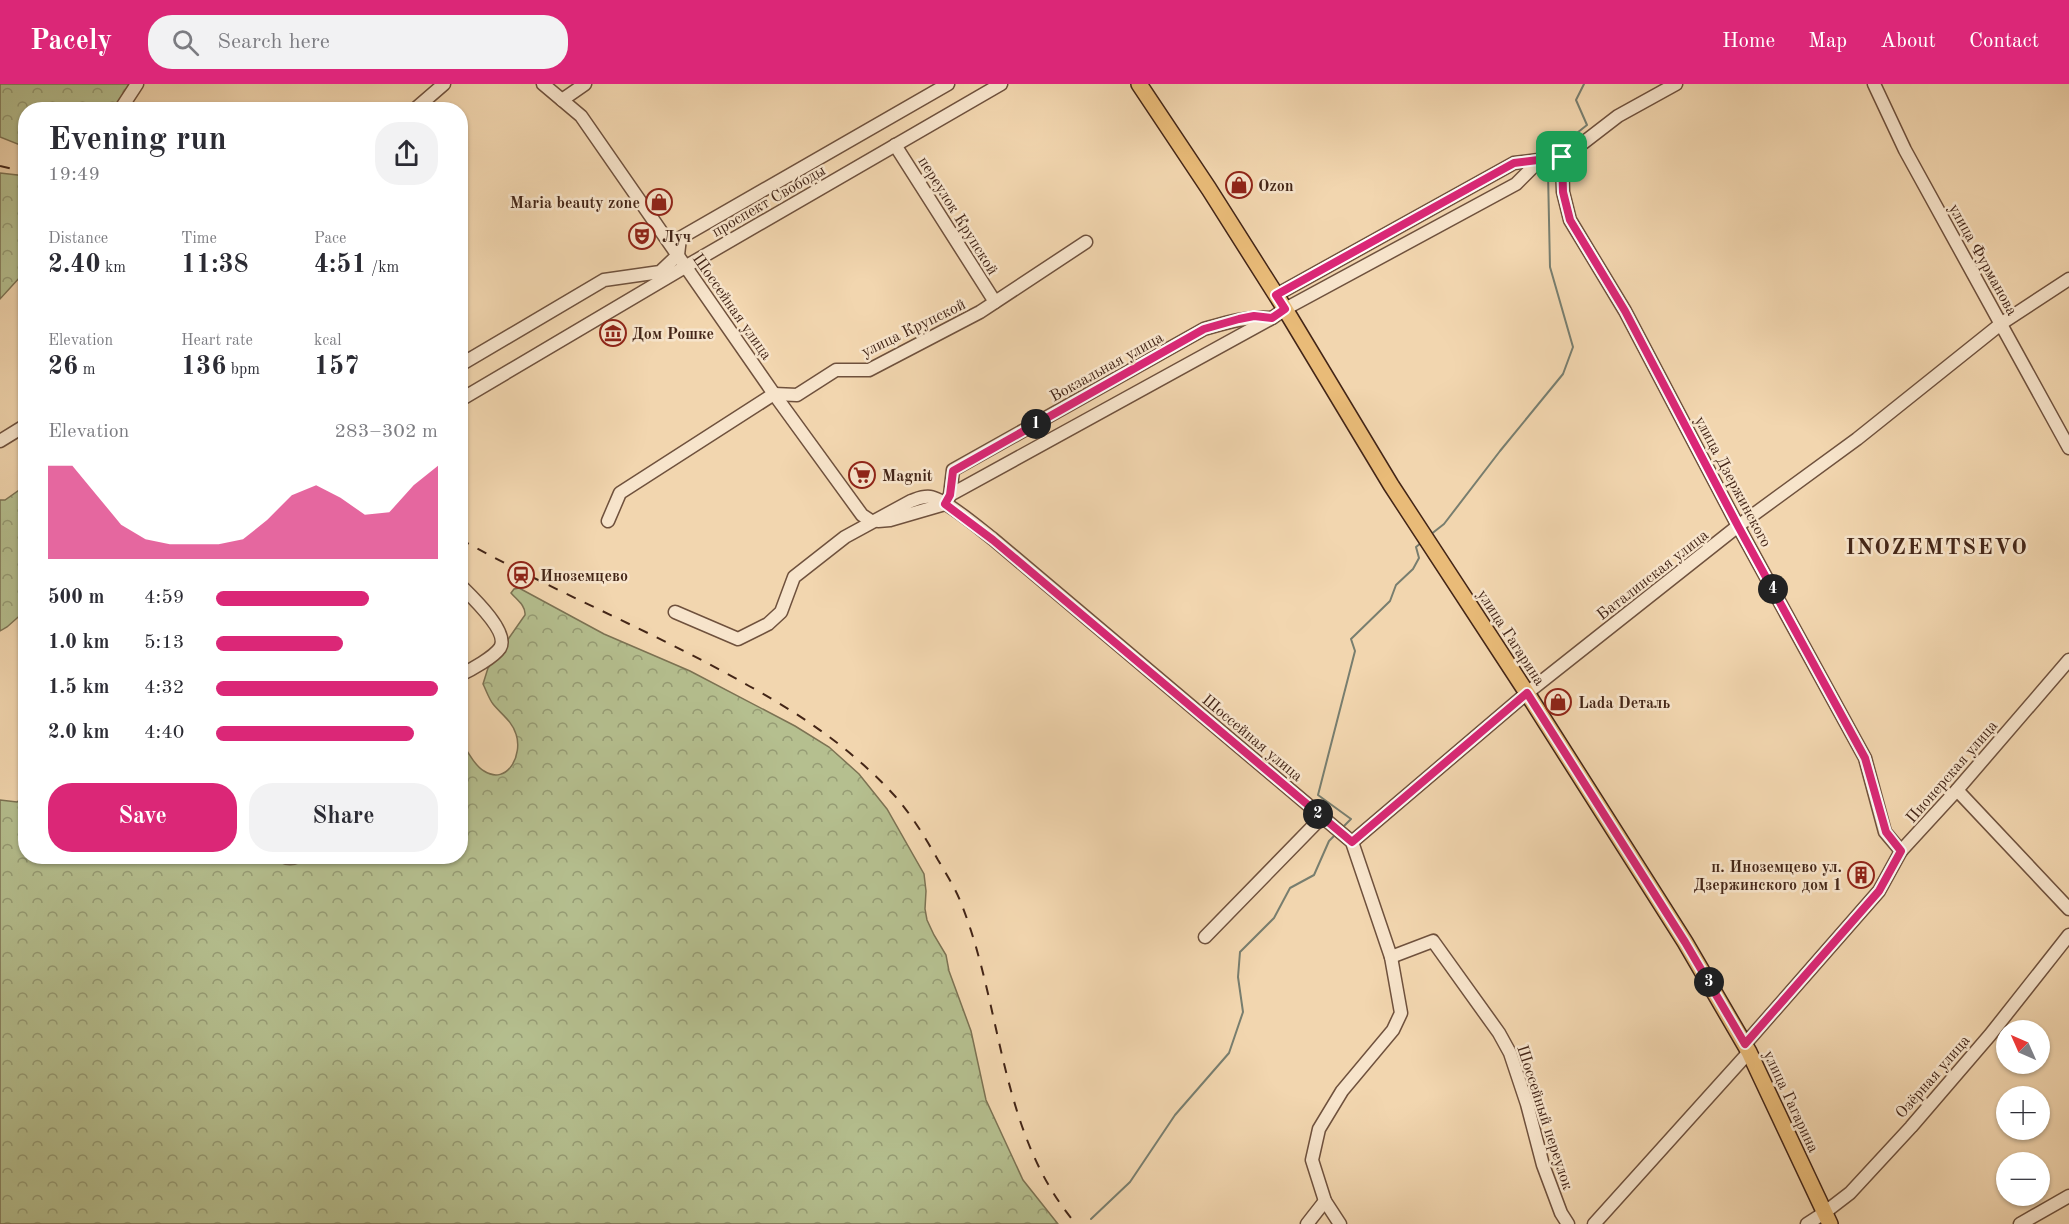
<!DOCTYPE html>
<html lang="en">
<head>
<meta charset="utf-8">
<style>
	body { margin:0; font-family:"Old Standard TT",serif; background:#f2f2f3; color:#2b2b33; height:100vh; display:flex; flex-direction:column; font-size:22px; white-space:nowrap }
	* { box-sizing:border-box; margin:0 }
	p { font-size:20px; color:#7c7c81 }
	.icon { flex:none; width:33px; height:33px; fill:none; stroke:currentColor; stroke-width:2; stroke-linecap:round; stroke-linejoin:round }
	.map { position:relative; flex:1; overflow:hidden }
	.drawer { position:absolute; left:18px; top:18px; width:450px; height:762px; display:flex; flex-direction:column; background:#fff; border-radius:24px; box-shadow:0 2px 4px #0004 }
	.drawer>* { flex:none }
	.needle { width:39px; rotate:315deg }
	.controls { position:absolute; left:1996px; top:936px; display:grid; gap:12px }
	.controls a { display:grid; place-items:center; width:54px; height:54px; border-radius:50%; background:#fff; box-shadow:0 2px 4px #0004; font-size:30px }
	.pin { position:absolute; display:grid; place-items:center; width:51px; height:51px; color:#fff; margin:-26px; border-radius:12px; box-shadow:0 3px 9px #0006 }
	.km { position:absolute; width:30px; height:30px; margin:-15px; border-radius:50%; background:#222; color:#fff; font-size:16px; line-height:30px; text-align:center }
	.round { display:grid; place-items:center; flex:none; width:63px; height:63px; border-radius:24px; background:#f2f2f3 }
	.head { display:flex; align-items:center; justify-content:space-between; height:102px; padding:0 30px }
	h1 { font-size:33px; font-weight:800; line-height:45px }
	.metrics { display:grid; grid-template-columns:repeat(3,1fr); gap:9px; height:102px; padding:6px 30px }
	.metrics div { display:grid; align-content:center }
	.metrics b { font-size:26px; font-weight:800 }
	.metrics small { font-size:16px; font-weight:400 }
	.metrics p { font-size:16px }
	.chart { height:168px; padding:12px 30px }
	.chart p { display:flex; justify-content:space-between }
	.chart svg { width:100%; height:108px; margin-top:6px; fill:#db2777; opacity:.7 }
	.button { display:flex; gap:12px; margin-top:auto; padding:12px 30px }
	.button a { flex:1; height:69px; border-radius:24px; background:#db2777; color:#fff; font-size:24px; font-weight:800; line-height:69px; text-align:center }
	.button a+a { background:#f2f2f3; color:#2b2b33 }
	ul { padding:0 30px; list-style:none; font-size:20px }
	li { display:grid; grid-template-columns:96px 72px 1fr; align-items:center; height:45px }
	li i { height:15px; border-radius:8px; background:#db2777 }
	header { display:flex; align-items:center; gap:36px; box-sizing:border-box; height:84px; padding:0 30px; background:#db2777; color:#fff }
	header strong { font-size:28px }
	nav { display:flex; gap:33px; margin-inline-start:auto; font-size:21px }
	.search { width:420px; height:54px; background:#f2f2f3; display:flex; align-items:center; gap:15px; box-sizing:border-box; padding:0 21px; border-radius:24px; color:#7c7c81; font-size:22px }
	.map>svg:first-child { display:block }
	.forest { fill:url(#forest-crowns); stroke:#7c7253; stroke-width:1.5 }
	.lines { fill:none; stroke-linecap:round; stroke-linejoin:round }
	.stream { stroke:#787e6f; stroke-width:2 }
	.minor-casing { stroke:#6f513d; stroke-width:15 }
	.major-casing { stroke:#432517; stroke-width:18 }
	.minor { stroke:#f7e4cb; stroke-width:12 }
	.major { stroke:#e9bb78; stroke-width:15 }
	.rail { stroke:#432517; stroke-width:2; stroke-dasharray:10 10; stroke-linecap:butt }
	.route-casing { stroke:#fff; stroke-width:12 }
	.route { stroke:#db2777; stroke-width:8 }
	.labels { text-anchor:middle; stroke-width:5; stroke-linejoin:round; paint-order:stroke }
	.poi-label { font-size:16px; font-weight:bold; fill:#432517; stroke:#f7e4cb; text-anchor:start }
	.street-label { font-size:16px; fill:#432517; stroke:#f7e4cb }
	.district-label { font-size:22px; font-weight:bold; letter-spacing:1.5px; fill:#432517; stroke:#f7e4cb }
</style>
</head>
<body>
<header>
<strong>Pacely</strong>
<div class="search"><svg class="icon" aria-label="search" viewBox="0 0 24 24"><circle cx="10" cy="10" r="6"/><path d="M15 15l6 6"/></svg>Search here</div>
<nav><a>Home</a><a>Map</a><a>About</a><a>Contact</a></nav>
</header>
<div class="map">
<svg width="2069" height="1140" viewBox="0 0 2069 1140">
	<defs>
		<pattern id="forest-crowns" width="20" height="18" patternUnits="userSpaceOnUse" patternTransform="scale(1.5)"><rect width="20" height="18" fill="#b5bf8f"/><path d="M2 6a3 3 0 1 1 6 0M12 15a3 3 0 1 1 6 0" fill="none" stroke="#959b74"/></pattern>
	</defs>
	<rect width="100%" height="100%" fill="#f2d6af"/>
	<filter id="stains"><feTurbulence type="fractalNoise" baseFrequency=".00333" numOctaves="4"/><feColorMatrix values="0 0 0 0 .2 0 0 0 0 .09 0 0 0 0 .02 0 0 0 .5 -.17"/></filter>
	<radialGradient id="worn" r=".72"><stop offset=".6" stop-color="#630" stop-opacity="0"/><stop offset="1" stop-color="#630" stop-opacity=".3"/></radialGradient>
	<g class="forest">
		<polygon points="0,0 132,0 115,25 26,26 25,63 0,53"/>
		<path d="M0,89L26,92L25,165C16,174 19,180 21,192L0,215Z"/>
		<polygon points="25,402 25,428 23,430 26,445 25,527 7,543 0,547 0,416 5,416"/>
		<path d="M519,504L604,550L690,587L795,642L829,663L859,690L887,725L924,790L926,807L925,825L927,836L934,851L946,871L949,887L971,947L986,1016L1023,1096L1058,1140H0V716L17,718L25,713L26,772H271C285,785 296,782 311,773L460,772L461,659C469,667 473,681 484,687C508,702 523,670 516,650C512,637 501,630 493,620C489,615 486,606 483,600L488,584L525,531C526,522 517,516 511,509L514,505Z"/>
	</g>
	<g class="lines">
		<g class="stream">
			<polyline points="1557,67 1558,64 1587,41 1576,16 1584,0"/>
			<polyline points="1430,451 1444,440 1500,367 1563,290 1573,263 1550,183 1548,89 1552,81"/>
			<polyline points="1344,742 1351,735 1318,711 1355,567 1351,555 1390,517 1396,501 1413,485 1419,474 1416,463 1421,459"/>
			<polyline points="1091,1135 1130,1098 1175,1031 1229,969 1243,928 1238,893 1240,868 1274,834 1290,804 1314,791 1329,757 1334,752"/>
		</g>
		<defs>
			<g id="minor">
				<polyline points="543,0 581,32 774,310 862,431 871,437"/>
				<polyline points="1874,0 1905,66 2069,364"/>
				<polyline points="562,16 585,0"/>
				<polyline points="120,26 137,0"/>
				<polyline points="414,26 444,0"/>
				<polyline points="895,61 995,218"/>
				<polyline points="1562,73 1563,108 1570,136 1625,227 1738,442 1865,674 1885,748 1901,767"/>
				<polyline points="1276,211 1514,79 1562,73 1570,69 1618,32 1676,0"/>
				<polyline points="460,281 604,196 660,188 678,171 680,154 948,0"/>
				<polyline points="460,316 690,180 1001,0"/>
				<polyline points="0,357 26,341"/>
				<polyline points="950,411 1272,234 1285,225 1516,100 1541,75"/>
				<polyline points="608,437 620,409 774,310 797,311 836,286 869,286 980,228 1086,158"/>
				<path d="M878,437L890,436L945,420L950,411L953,386L1204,245C1228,238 1247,232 1272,234"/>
				<path d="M460,501C470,511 510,548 500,564C494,573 471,586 460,591"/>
				<path d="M675,528L738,555L768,540L781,528L794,493L845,453L911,417C917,415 923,412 930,413C945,415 980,445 993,455L1352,758L1391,873L1401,929L1393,946L1342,1007L1319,1045L1312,1076L1325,1117L1340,1140"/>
				<polyline points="1957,706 2069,825"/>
				<polyline points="1352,758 1527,609 1738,442 1857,355 2002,239 2069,195"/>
				<polyline points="1205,853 1322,733"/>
				<polyline points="1391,873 1433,857 1499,949 1510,969 1527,1020 1543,1081 1561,1129 1568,1140"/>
				<polyline points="1745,960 1879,807 1901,767 1957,706 2069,576"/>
				<polyline points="1307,1140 1325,1117"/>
				<polyline points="1594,1140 1749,968"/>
				<polyline points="1807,1140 1824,1129 1850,1109 1911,1043 1990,951 2069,851"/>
				<polyline points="2020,1140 2069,1112"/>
			</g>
			<polyline id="major" points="1139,0 1209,105 1285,225 1391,401 1527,609 1685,858 1749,968 1830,1140"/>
		</defs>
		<use href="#minor" class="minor-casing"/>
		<use href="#major" class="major-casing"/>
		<use href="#minor" class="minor"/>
		<use href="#major" class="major"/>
		<g class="rail">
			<polyline points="0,82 26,88"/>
			<path d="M460,455C554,508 655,548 749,602C802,631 853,666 894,711C911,730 925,753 938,776C947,791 957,807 963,824C1003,928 1000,1051 1076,1140"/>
		</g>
	</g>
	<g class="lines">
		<defs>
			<polygon id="route" points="1562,73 1563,108 1570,136 1625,227 1738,442 1865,674 1886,748 1901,767 1879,807 1745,960 1685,858 1527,609 1352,758 993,456 945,420 950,411 953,387 1204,245 1239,235 1254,232 1272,234 1285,225 1276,211 1514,79"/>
		</defs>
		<use href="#route" class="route-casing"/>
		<use href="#route" class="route"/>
	</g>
	<defs>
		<symbol id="shop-ring" viewBox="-11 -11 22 22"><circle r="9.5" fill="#f7e4cb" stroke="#8f2418" stroke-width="1.5"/><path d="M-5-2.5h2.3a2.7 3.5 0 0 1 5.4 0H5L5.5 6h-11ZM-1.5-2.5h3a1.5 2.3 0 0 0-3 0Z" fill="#8f2418"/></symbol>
		<symbol id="theatre-ring" viewBox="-11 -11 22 22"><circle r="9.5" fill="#f7e4cb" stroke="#8f2418" stroke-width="1.5"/><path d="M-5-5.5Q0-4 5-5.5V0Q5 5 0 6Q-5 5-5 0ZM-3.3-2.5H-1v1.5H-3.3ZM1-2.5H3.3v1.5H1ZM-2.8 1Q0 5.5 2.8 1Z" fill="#8f2418"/></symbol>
		<symbol id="museum-ring" viewBox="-11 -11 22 22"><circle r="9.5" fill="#f7e4cb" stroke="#8f2418" stroke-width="1.5"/><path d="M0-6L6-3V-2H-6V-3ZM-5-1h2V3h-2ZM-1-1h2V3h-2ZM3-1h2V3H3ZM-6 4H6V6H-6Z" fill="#8f2418"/></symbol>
		<symbol id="supermarket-ring" viewBox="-11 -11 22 22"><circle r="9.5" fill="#f7e4cb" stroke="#8f2418" stroke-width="1.5"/><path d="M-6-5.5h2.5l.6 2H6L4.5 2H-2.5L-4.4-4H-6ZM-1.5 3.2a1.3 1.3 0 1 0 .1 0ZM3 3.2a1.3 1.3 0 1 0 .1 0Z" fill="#8f2418"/></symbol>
		<symbol id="station-ring" viewBox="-11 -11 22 22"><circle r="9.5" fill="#f7e4cb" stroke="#8f2418" stroke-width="1.5"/><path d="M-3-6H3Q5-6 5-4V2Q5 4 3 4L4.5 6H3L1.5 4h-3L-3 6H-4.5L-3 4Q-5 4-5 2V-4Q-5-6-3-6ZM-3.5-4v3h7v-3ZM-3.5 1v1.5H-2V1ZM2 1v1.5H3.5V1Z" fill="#8f2418"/></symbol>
		<symbol id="building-ring" viewBox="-11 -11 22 22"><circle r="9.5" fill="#f7e4cb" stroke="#8f2418" stroke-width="1.5"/><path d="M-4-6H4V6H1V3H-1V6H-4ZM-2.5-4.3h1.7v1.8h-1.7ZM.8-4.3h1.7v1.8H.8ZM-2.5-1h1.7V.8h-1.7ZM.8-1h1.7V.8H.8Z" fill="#8f2418"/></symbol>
	</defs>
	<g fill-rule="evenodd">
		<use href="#shop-ring" x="1224" y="86" width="30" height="30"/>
		<use href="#shop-ring" x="644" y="103" width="30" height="30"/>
		<use href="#theatre-ring" x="627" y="137" width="30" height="30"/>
		<use href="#museum-ring" x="598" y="234" width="30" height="30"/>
		<use href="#supermarket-ring" x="847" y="376" width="30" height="30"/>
		<use href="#station-ring" x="506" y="476" width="30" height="30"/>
		<use href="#shop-ring" x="1543" y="603" width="30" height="30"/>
		<use href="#building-ring" x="1846" y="776" width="30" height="30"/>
	</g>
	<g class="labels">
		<g class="poi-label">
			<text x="1258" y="107">Ozon</text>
			<text x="640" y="124" text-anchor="end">Maria beauty zone</text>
			<text x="662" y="158">Луч</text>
			<text x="632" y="255">Дом Рошке</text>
			<text x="882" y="397">Magnit</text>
			<text x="540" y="497">Иноземцево</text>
			<text x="1578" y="624">Lada Dеталь</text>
			<text x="1842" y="788" text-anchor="end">п. Иноземцево ул.<tspan x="1842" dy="18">Дзержинского дом 1</tspan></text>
		</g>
		<g class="street-label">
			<text transform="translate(768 116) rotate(-30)" y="6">проспект Свободы</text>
			<text transform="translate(959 131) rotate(58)" y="6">переулок Крупской</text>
			<text transform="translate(1984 175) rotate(61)" y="6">улица Фурманова</text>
			<text transform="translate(733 222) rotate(55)" y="6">Шоссейная улица</text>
			<text transform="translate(913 243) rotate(-26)" y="6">улица Крупской</text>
			<text transform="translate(1106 282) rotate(-29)" y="6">Вокзальная улица</text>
			<text transform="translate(1734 397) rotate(62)" y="6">улица Дзержинского</text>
			<text transform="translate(1652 490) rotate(-38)" y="6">Баталинская улица</text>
			<text transform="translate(1512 553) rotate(57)" y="6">улица Гагарина</text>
			<text transform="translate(1253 653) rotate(40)" y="6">Шоссейная улица</text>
			<text transform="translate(1951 687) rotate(-49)" y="6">Пионерская улица</text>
			<text transform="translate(1932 992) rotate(-49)" y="6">Озёрная улица</text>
			<text transform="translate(1792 1017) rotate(65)" y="6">улица Гагарина</text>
			<text transform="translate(1546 1033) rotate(72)" y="6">Шоссейный переулок</text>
		</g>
		<g class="district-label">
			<text x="1937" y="470">INOZEMTSEVO</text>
		</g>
	</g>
	<rect width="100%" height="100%" filter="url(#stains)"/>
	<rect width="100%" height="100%" fill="url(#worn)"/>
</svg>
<div class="controls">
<a><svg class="needle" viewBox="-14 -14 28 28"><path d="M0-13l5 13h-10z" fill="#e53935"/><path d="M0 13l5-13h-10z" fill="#7c7c81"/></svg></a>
<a>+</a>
<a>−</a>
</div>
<div class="pin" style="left:1562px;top:73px;background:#1e9e55"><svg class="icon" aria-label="arrive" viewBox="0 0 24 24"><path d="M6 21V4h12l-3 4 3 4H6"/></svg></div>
<b class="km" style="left:1036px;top:340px">1</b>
<b class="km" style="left:1318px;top:730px">2</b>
<b class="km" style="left:1709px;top:898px">3</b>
<b class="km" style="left:1773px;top:505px">4</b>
<section class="drawer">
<div class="head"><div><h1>Evening run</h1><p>19:49</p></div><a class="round"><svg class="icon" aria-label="share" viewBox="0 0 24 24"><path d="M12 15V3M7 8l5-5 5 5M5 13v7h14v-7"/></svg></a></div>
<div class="metrics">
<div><p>Distance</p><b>2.40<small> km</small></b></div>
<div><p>Time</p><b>11:38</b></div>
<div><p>Pace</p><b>4:51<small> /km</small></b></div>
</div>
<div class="metrics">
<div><p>Elevation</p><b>26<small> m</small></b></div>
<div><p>Heart rate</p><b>136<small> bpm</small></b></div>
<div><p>kcal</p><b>157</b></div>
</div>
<div class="chart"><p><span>Elevation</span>283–302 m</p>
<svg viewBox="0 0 160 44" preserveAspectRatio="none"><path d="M0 44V6L10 6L20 18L30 30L40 36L50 38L60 38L70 38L80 36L90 28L100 18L110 14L120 19L130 26L140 25L150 14L160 6V44z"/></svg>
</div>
<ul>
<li><b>500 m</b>4:59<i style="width:69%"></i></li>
<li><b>1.0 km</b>5:13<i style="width:57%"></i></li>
<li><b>1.5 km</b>4:32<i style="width:100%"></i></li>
<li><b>2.0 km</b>4:40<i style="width:89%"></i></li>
</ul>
<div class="button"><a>Save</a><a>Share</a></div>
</section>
</div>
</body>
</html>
